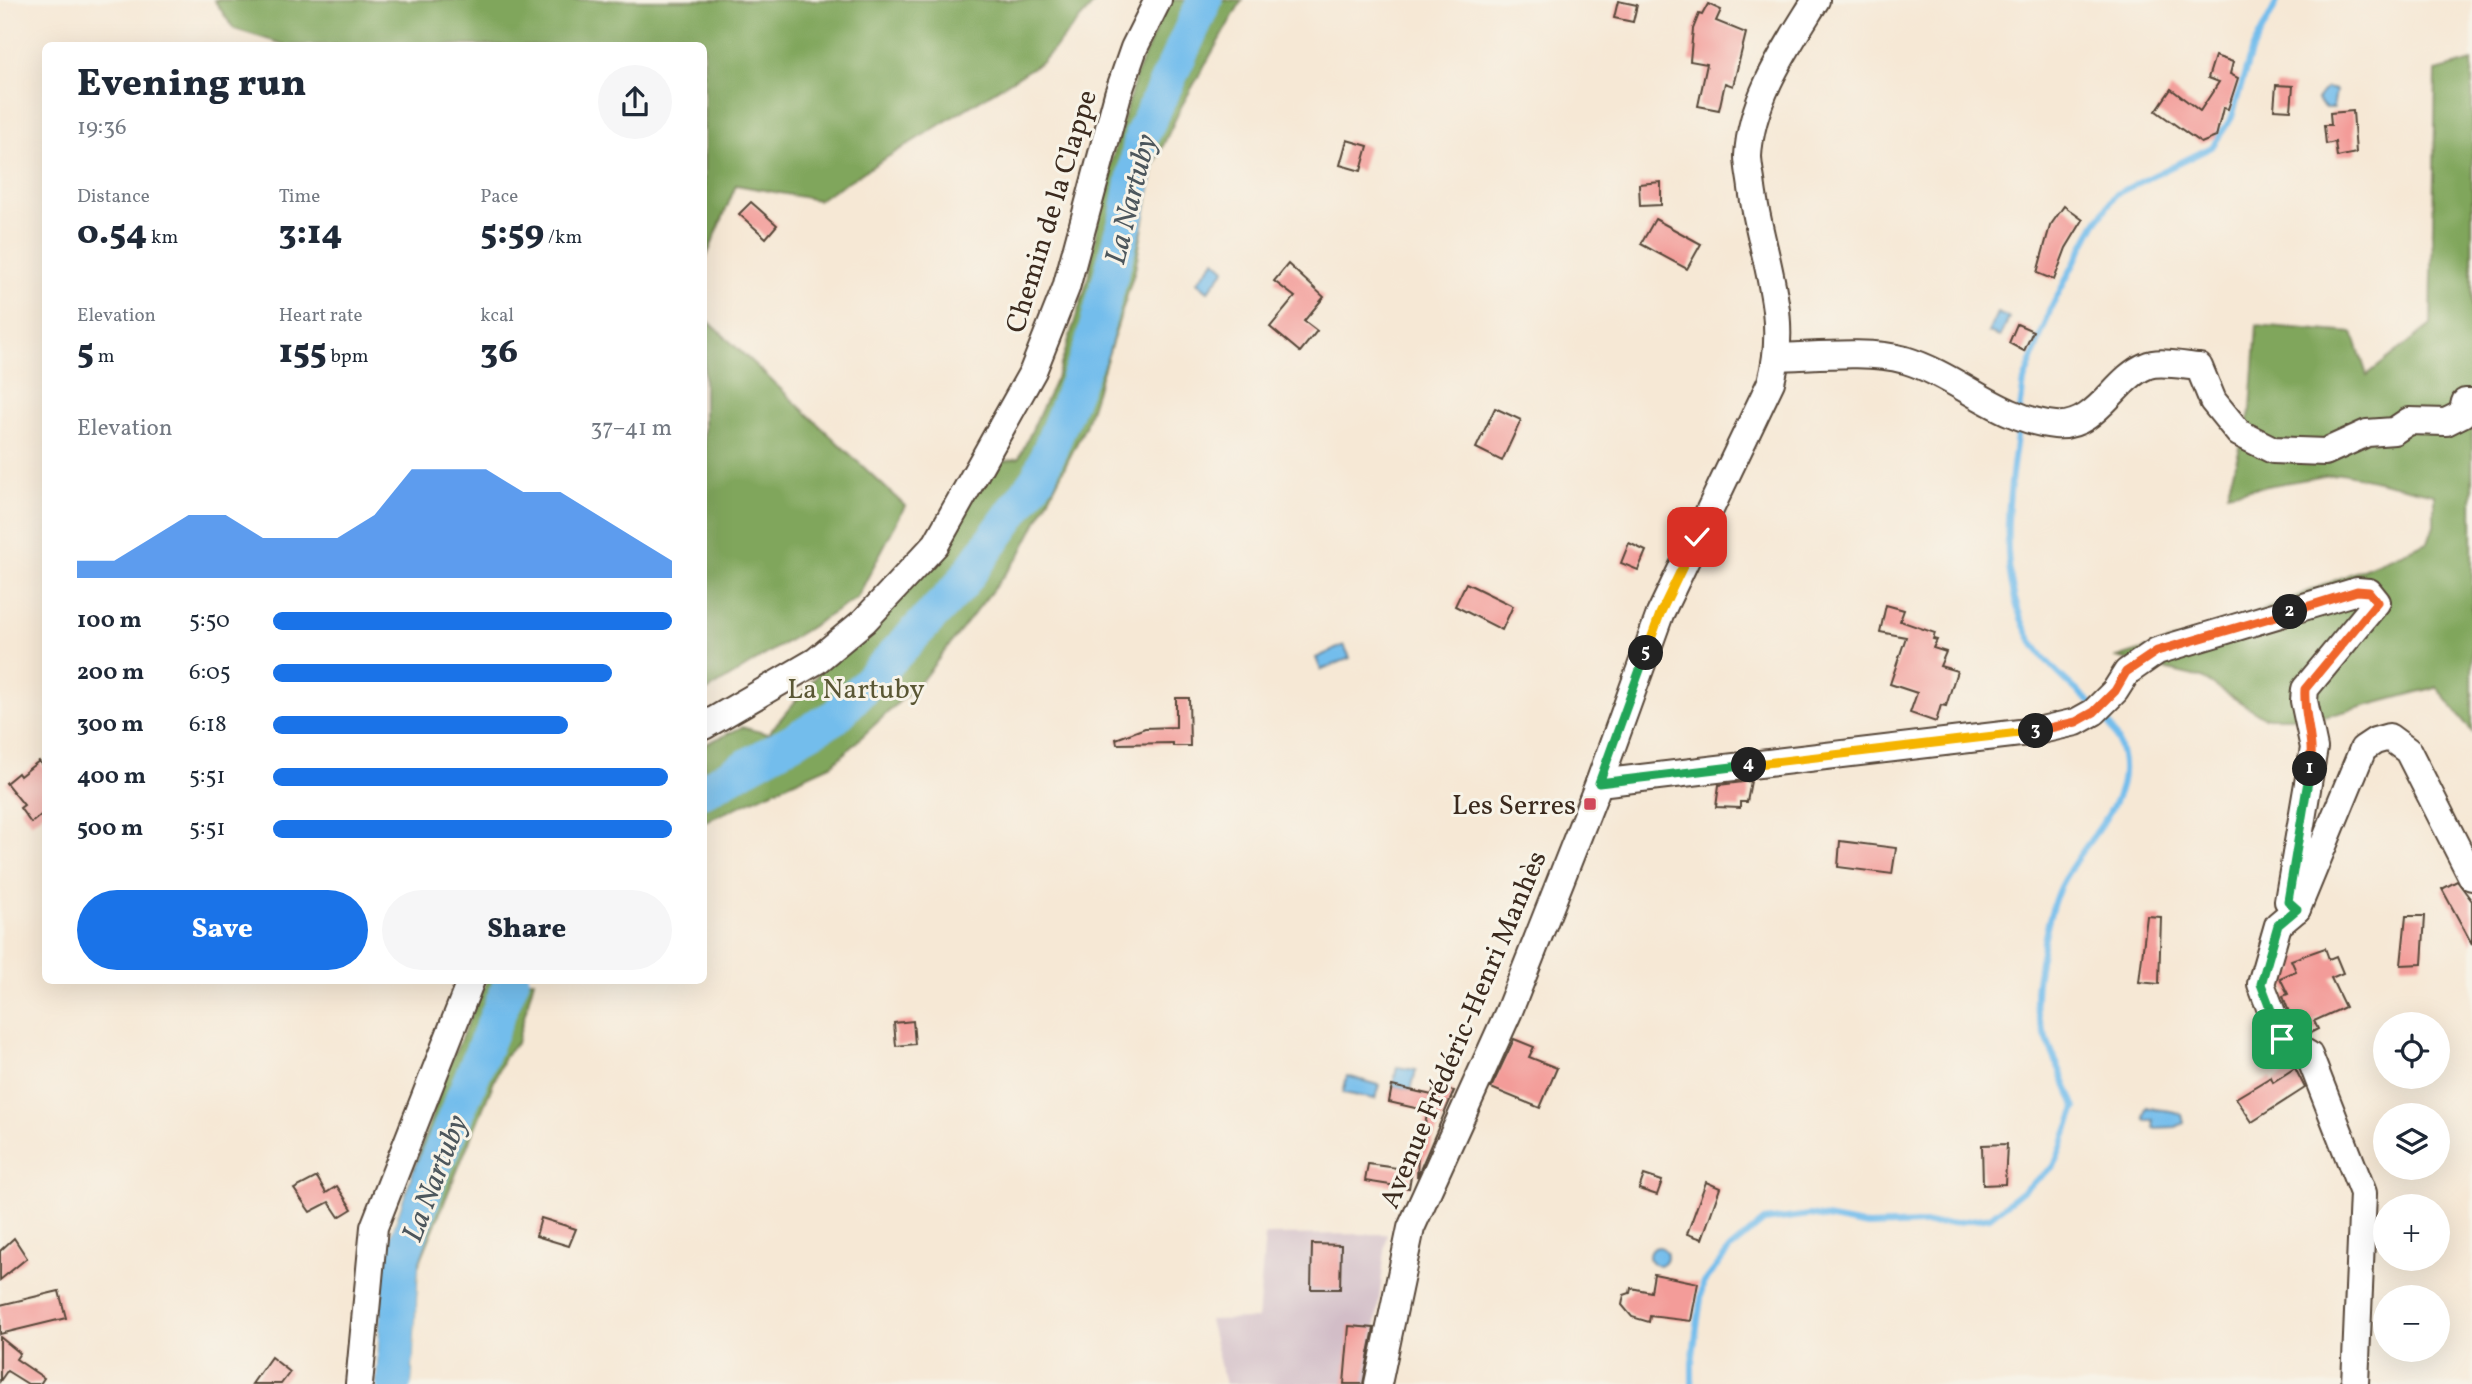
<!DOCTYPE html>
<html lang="en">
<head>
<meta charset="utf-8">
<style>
	body { margin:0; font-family:Vollkorn,serif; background:#f6f6f7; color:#1f2937; height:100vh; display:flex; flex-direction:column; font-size:26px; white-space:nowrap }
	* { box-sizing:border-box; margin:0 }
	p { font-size:23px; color:#747a83 }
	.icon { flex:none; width:38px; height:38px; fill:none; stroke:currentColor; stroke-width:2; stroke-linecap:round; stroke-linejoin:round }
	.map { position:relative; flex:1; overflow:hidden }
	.side { position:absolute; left:42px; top:42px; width:665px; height:942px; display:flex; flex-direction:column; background:#fff; border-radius:10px; box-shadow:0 7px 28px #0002 }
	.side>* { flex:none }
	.buttons { position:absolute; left:2373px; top:1012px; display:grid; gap:14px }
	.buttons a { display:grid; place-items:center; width:77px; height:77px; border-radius:50%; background:#fff; box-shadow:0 7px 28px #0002; font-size:35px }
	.pin { position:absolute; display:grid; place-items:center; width:60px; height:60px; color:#fff; margin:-30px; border-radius:14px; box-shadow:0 4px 10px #0006 }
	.km { position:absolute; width:35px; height:35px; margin:-18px; border-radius:50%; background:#222; color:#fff; font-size:19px; line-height:35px; text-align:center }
	.round { display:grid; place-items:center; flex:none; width:74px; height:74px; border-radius:37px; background:#f6f6f7 }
	.overview { display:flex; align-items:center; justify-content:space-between; height:119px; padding:0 35px }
	h1 { font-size:38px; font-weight:800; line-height:52px }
	.metrics { display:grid; grid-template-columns:repeat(3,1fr); gap:10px; height:119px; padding:7px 35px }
	.metrics div { display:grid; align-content:center }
	.metrics b { font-size:35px; font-weight:800 }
	.metrics small { font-size:19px; font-weight:400 }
	.metrics p { font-size:19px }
	.chart { height:196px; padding:14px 35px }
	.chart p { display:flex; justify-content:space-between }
	.chart svg { width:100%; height:126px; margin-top:7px; fill:#1a73e8; opacity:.7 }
	.cta { display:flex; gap:14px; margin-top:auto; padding:14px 35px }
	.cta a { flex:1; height:80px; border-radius:42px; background:#1a73e8; color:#fff; font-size:28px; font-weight:800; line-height:80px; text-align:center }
	.cta a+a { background:#f6f6f7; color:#1f2937 }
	ul { padding:0 35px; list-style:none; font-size:23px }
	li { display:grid; grid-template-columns:112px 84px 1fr; align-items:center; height:52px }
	li i { height:18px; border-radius:9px; background:#1a73e8 }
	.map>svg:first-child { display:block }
	.industrial { fill:#d2bdc7 }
	.forest { fill:#80a65c; stroke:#5e683d; stroke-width:2 }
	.water { fill:#73bdec; stroke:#577485; stroke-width:2 }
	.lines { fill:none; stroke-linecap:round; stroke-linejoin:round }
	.stream { stroke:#73bdec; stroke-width:6 }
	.river { stroke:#73bdec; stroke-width:35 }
	.building { fill:#f39c99 }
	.minor-casing { stroke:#574639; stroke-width:30 }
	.minor { stroke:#fff; stroke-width:26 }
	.split-1-casing { stroke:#fff; stroke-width:14 }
	.split-2-casing { stroke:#fff; stroke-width:14 }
	.split-3-casing { stroke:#fff; stroke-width:14 }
	.split-4-casing { stroke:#fff; stroke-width:14 }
	.split-5-casing { stroke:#fff; stroke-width:14 }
	.split-6-casing { stroke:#fff; stroke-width:14 }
	.split-1 { stroke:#22a559; stroke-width:9 }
	.split-2 { stroke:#f0652b; stroke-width:9 }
	.split-3 { stroke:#f0652b; stroke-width:9 }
	.split-4 { stroke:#f5b400; stroke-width:9 }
	.split-5 { stroke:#22a559; stroke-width:9 }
	.split-6 { stroke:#f5b400; stroke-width:9 }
	.poi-dot { fill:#d1495b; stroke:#f7f3e8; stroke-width:2.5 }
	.labels { text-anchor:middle; stroke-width:6; stroke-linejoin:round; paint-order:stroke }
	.street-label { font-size:28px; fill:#3b2a1e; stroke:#f7f3e8 }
	.park-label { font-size:28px; fill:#5a5734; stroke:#f7f3e8 }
	.poi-label { font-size:28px; fill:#3b2a1e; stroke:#f7f3e8; text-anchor:end }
	.water-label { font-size:30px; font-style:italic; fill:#4c565c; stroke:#f7f3e8 }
</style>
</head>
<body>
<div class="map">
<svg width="2472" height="1384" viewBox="0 0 2472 1384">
	<rect width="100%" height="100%" fill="#f7f3e8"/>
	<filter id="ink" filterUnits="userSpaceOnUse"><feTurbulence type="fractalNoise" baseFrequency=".0143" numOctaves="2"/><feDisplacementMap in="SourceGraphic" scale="14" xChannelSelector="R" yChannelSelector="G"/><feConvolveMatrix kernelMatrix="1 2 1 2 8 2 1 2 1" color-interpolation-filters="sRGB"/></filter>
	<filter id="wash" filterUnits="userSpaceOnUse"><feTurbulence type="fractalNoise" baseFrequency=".00686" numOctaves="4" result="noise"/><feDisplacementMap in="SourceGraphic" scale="28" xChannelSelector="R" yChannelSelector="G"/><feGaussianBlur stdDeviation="1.57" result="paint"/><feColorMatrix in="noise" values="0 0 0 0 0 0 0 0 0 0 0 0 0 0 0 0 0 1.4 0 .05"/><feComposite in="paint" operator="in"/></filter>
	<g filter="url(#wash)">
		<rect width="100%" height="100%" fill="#f6e8d5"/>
		<polygon class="industrial" points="1387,1234 1369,1384 1225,1384 1209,1320 1258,1319 1265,1235"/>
		<g class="forest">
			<polygon points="214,0 1097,0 1043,61 818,200 736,185 704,263 704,46 286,45 234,29"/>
			<polygon points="1169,0 1242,0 1181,107 1154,165 1135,270 1085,427 1020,555 922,680 833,764 704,822 704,745 742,727 768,734 993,464 1019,458 1058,374 1089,276 1102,194 1137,72"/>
			<polygon points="2472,61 2472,732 2437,687 2324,717 2264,717 2202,678 2117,658 2241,619 2428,542 2434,525 2434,494 2342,473 2227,493 2251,409 2257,325 2353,333 2367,375 2431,325 2436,71"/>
			<polygon points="704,317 905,506 857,598 704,693"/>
			<polygon points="487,980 534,980 517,1043 504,1057 418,1266 411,1384 377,1384 384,1259 448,1068"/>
		</g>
		<g class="water">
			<polygon points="2326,88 2336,90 2333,108 2325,108 2317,100"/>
			<polygon points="1215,260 1225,269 1208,291 1197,282"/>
			<polygon points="1997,313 2009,318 2000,337 1988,333"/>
			<polygon points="1344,645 1350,658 1321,670 1316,658"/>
			<polygon points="1397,1067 1416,1070 1411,1090 1393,1086"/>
			<polygon points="1347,1076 1379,1085 1375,1099 1343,1093"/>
			<path d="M2147,1107C2160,1112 2170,1108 2182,1115L2184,1123L2176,1127L2154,1128L2153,1119L2146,1121L2144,1117Z"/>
			<circle cx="1658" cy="1256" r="9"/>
		</g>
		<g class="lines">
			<g class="stream">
				<polyline points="2020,411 2024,381 2051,308 2095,224 2116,194 2212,147 2232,117 2251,52 2278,0"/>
				<path d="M2019,422C2010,490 1996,563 2025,628C2038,658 2068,683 2092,704"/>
				<path d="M1692,1384V1362L1703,1284L1730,1249L1764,1221L1810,1215L1868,1226L1952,1223L1990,1217L2054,1166L2076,1108C2067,1085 2038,1025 2036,1003C2035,978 2049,906 2062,883C2094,824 2156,786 2102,714"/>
			</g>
			<g class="river">
				<polyline points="704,790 835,717 960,586 1039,476 1091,348 1128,212 1142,135 1205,0"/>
				<polyline points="394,1384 401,1261 431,1175 512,980"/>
			</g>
		</g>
		<g id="blocks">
			<g class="building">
				<polygon points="1618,1 1637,5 1633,22 1614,18"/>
				<polygon points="1708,4 1721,10 1716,21 1746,33 1733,86 1725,83 1719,110 1698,106 1707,64 1690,61 1693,29 1699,14 1702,15"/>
				<polygon points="2215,56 2233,62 2230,74 2238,78 2228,109 2223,108 2216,137 2201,143 2156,111 2171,89 2200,111 2219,82 2208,78"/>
				<polygon points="2276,85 2293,86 2291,110 2274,109"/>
				<polygon points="2353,111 2356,153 2337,157 2335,142 2326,144 2324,125 2331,125 2330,113"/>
				<polygon points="1347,140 1368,146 1361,171 1340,165"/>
				<polygon points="1661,182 1661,205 1640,206 1639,184"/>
				<polygon points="751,202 777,225 766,238 739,214"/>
				<polygon points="2064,206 2083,220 2066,248 2054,280 2037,273 2050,226"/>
				<polygon points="1655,219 1701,244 1687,269 1641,244"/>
				<polygon points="1288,264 1324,297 1304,321 1317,331 1300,352 1270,327 1295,297 1274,281"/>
				<polygon points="2017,324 2033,331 2024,351 2009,343"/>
				<polygon points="1495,408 1521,420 1502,461 1476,448"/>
				<polygon points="1629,543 1646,551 1638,570 1621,563"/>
				<polygon points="1466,583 1513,606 1502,630 1455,606"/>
				<polygon points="1886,605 1904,610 1900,621 1935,633 1933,639 1937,640 1933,648 1946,652 1940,666 1957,671 1946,706 1941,705 1936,722 1910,713 1917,693 1890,684 1906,637 1880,632"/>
				<polygon points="1176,698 1189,698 1190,746 1173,746 1173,743 1117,744 1116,739 1145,728 1176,727"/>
				<polygon points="39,761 46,770 46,811 31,823 20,808 24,805 6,783 18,773 20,776"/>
				<polygon points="1751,781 1747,802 1740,802 1740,808 1716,807 1719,785"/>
				<polygon points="1840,841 1896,848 1892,874 1838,867"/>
				<polygon points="2457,881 2472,901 2472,944 2442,889"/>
				<polygon points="2147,916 2161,917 2159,984 2139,982"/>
				<polygon points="2406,916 2425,916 2422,964 2401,965"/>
				<polygon points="2325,948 2329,959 2336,956 2343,973 2331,978 2345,1007 2314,1021 2318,1029 2306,1035 2295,1028 2283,996 2288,994 2280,978 2296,971 2291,960"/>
				<polygon points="913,1021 915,1044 896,1046 894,1023"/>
				<polygon points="1514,1039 1534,1047 1529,1057 1557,1068 1540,1108 1491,1088"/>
				<polygon points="2295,1068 2305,1088 2252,1122 2236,1098 2271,1077 2273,1082"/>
				<polygon points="1392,1086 1432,1095 1434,1087 1454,1091 1417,1177 1418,1154 1428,1111 1389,1102"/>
				<polygon points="2007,1144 2005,1184 1983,1185 1982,1145"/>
				<polygon points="1368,1164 1412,1170 1409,1188 1365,1181"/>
				<polygon points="1644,1175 1662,1181 1657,1195 1639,1189"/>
				<polygon points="317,1177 326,1193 337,1186 352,1209 339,1217 329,1202 310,1212 294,1189"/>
				<polygon points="1706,1182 1720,1188 1702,1239 1687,1234"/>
				<polygon points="541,1218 576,1229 569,1246 536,1236"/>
				<polygon points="14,1238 27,1258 0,1280 0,1251"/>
				<polygon points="1312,1244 1341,1245 1340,1289 1311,1289"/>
				<polygon points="1654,1274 1698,1283 1691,1321 1650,1316 1649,1322 1632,1317 1622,1305 1624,1295 1630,1293 1631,1288 1651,1292"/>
				<polygon points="59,1291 66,1318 0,1334 0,1305"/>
				<polygon points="1349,1326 1374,1328 1363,1384 1344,1384"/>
				<polygon points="0,1337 20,1353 16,1359 44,1378 40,1384 28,1384 7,1371 0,1381"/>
				<polygon points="271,1357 290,1372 281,1384 252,1384"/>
			</g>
		</g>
	</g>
	<g filter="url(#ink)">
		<use href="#blocks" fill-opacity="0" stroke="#574639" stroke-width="2"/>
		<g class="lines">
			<defs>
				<g id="minor">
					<path d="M1778,357C1816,356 1869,350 1905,360C1958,376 2000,420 2055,425C2096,429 2114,379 2146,366C2159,360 2185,366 2199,367L2213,401L2239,433L2273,450L2325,452L2367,433L2394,431L2409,421L2446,422L2462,414L2465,402H2472"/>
					<polyline points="704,726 816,661 864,621 936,544 1033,371 1066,288 1118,94 1134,48 1158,0"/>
					<polyline points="1599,783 2037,731 2076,722 2094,712 2115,691 2127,672 2157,651 2357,591 2369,592 2377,602 2305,689 2304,701 2314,748 2288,901 2297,909 2363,749 2375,741 2389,737 2408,751 2472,877"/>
					<polyline points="2297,909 2278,925 2261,984 2282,1039 2309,1055 2363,1193 2355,1384"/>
					<polyline points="359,1384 374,1227 471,980"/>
					<path d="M1378,1384L1411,1228L1509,1011L1599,783L1660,614L1771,382C1790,312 1761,256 1752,188C1751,178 1748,166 1748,156C1751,98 1787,47 1816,0"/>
				</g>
			</defs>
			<use href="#minor" class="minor-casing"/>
			<use href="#minor" class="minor"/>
		</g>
	</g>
	<g class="lines" filter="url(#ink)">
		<defs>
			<polyline id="split-1" points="2282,1039 2261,984 2278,925 2297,909 2288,901 2310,769"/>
			<path id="split-2" d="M2290,612L2357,591L2369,592L2377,602L2305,689C2303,717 2315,739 2310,769"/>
			<polyline id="split-3" points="2036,731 2076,722 2094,712 2115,691 2126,672 2157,651 2290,612"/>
			<polyline id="split-4" points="1749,765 2036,731"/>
			<polyline id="split-5" points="1646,653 1599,783 1749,765"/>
			<polyline id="split-6" points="1646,653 1660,614 1697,537"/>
		</defs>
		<use href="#split-1" class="split-1-casing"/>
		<use href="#split-2" class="split-2-casing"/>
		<use href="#split-3" class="split-3-casing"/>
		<use href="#split-4" class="split-4-casing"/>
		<use href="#split-5" class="split-5-casing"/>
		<use href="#split-6" class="split-6-casing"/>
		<use href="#split-1" class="split-1"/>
		<use href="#split-2" class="split-2"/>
		<use href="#split-3" class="split-3"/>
		<use href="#split-4" class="split-4"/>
		<use href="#split-5" class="split-5"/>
		<use href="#split-6" class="split-6"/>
	</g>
	<rect class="poi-dot" x="1583" y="797" width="14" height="14" rx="3.5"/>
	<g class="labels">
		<g class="street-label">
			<text transform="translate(1050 211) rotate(-73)" y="10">Chemin de la Clappe</text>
			<text transform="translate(1462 1029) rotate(-67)" y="10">Avenue Frédéric-Henri Manhès</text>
		</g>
		<g class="park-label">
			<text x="856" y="698">La Nartuby</text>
		</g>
		<g class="poi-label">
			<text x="1576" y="814">Les Serres</text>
		</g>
		<g class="water-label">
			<text transform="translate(1130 199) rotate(-76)" y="10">La Nartuby</text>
			<text transform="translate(434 1178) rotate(-69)" y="10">La Nartuby</text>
		</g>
	</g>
</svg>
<div class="buttons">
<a><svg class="icon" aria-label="locate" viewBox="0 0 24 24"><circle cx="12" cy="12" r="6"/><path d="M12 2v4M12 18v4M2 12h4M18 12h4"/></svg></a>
<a><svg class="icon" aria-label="layers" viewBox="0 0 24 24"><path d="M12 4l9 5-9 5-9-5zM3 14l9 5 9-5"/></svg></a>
<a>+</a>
<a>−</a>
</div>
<div class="pin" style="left:2282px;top:1039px;background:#1e9e55"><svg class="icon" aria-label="arrive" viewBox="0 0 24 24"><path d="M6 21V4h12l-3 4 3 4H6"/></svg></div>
<div class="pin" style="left:1697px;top:537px;background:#d93025"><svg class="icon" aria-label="check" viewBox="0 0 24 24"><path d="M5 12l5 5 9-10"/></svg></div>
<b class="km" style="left:2310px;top:769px">1</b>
<b class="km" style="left:2290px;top:612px">2</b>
<b class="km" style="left:2036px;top:731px">3</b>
<b class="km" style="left:1749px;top:765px">4</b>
<b class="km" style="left:1646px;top:653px">5</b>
<section class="side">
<div class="overview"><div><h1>Evening run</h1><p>19:36</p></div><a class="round"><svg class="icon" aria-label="share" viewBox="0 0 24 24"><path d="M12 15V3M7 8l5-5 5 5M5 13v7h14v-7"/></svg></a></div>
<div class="metrics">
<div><p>Distance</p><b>0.54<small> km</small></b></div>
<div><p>Time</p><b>3:14</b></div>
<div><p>Pace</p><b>5:59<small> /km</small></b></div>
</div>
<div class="metrics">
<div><p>Elevation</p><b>5<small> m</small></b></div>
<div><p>Heart rate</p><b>155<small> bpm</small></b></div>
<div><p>kcal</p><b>36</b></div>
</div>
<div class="chart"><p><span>Elevation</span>37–41 m</p>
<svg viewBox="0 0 160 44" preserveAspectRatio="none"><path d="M0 44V38L10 38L20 30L30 22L40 22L50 30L60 30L70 30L80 22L90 6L100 6L110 6L120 14L130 14L140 22L150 30L160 38V44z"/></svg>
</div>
<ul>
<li><b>100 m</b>5:50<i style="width:100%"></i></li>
<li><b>200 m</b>6:05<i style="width:85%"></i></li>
<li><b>300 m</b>6:18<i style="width:74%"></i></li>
<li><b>400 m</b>5:51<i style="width:99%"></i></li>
<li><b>500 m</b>5:51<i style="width:100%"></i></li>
</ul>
<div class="cta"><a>Save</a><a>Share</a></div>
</section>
</div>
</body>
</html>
